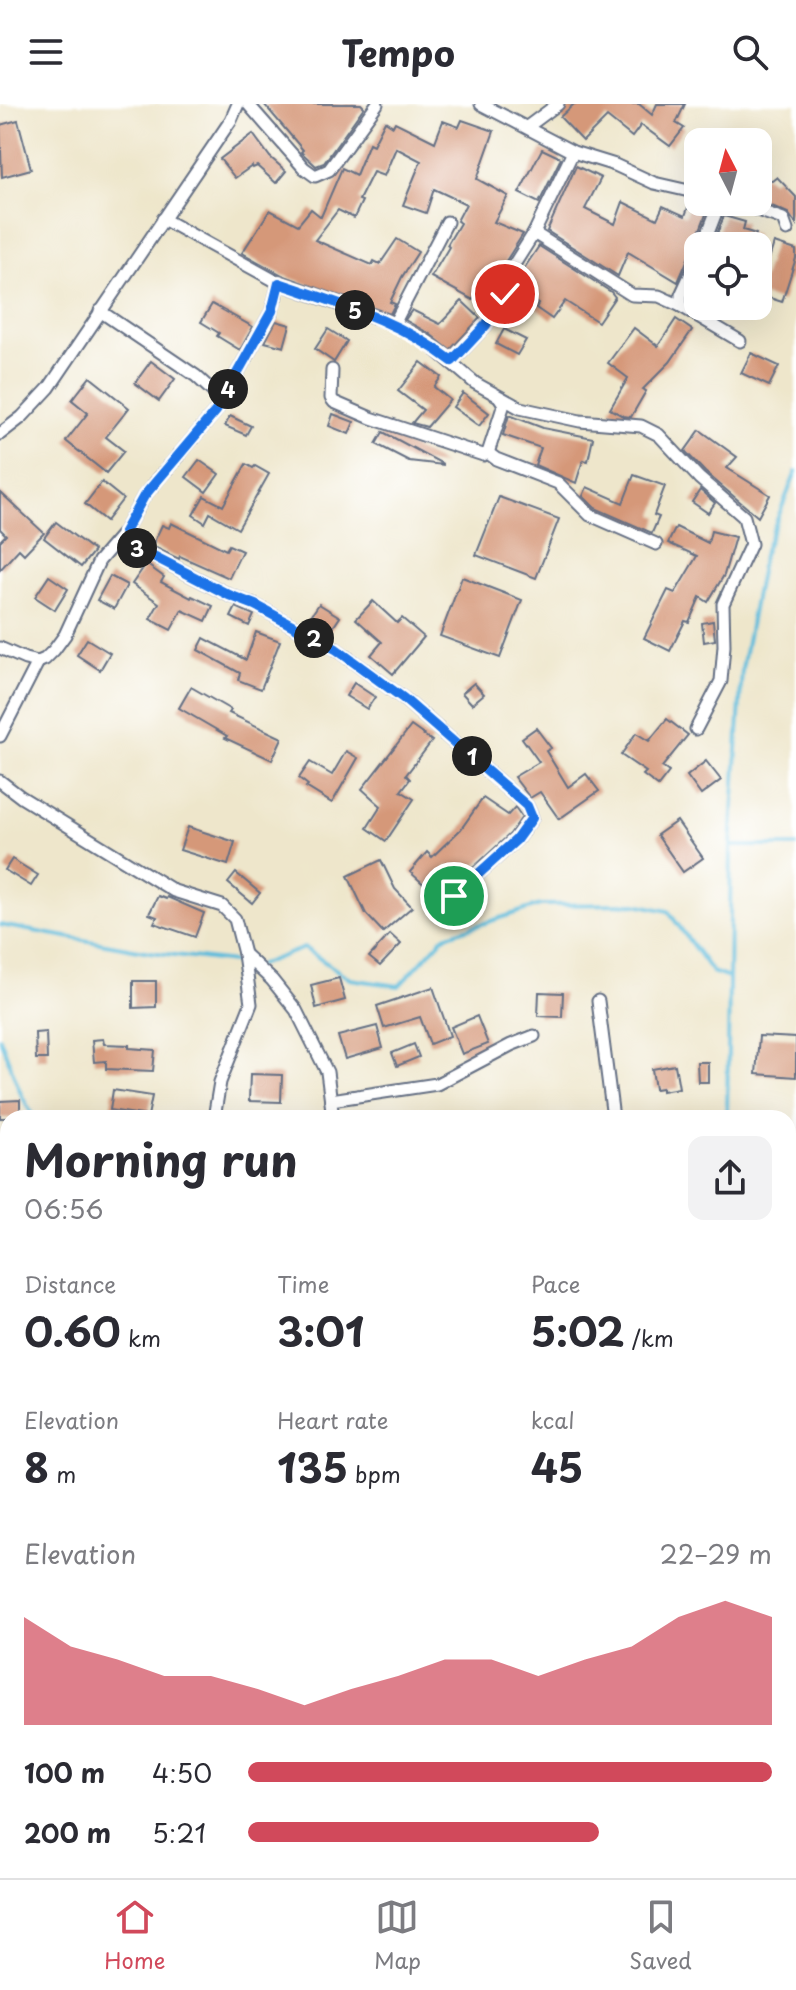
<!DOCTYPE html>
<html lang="en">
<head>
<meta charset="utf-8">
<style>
	body { margin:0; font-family:"Playpen Sans",sans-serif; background:#f2f2f3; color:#2b2b33; height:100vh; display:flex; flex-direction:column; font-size:30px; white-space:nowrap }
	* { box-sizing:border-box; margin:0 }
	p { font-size:26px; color:#7c7c81 }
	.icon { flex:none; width:44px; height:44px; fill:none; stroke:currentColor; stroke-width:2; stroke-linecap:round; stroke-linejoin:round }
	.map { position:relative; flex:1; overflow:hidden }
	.sheet { position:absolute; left:0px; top:1006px; width:796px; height:768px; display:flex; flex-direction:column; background:#fff; border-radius:24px 24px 0 0; box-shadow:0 8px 32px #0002 }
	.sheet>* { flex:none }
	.needle { width:52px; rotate:354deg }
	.controls { position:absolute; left:684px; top:24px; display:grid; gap:16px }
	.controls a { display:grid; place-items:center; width:88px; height:88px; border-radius:16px; background:#fff; box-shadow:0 8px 32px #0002; font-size:40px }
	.pin { position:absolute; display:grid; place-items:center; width:68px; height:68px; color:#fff; margin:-34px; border:4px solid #fff; border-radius:50%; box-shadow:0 2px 8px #0007 }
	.km { position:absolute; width:40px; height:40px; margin:-20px; border-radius:50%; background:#222; color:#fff; font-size:22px; line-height:40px; text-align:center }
	.round { display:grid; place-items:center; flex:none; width:84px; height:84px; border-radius:16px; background:#f2f2f3 }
	.overview { display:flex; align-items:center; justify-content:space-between; height:136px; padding:0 24px }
	h1 { font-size:44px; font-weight:700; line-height:60px }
	.figures { display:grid; grid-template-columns:repeat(3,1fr); gap:12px; height:136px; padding:8px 24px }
	.figures div { display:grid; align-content:center }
	.figures b { font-size:40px; font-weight:700 }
	.figures small { font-size:22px; font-weight:400 }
	.figures p { font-size:22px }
	.chart { height:224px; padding:16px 24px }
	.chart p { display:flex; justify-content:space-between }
	.chart svg { width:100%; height:144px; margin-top:8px; fill:#d1495b; opacity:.7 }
	ul { padding:0 24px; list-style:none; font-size:26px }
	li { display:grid; grid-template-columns:128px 96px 1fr; align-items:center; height:60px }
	li i { height:20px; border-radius:10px; background:#d1495b }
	header { display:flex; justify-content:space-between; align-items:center; height:104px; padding:0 24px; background:#fff; font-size:36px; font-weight:700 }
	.tab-bar { display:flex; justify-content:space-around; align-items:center; height:112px; border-top:2px solid #e1e1e2; background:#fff; font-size:22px; color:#7c7c81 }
	.tab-bar a { display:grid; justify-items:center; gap:4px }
	.tab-bar .current { color:#d1495b }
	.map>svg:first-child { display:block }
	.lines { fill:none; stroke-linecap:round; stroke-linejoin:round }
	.stream { stroke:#5dbcdb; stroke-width:4 }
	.building { fill:#d59879 }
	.street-casing { stroke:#656f84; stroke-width:15 }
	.street { stroke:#fff; stroke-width:11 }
	.route-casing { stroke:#fff; stroke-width:16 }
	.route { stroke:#1a73e8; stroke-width:10 }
</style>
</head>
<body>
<header><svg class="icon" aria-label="menu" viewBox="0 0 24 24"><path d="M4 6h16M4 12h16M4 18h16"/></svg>Tempo<svg class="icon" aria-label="search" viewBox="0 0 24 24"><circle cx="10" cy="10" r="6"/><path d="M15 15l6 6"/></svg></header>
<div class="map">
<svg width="796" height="1774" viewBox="0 0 796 1774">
	<rect width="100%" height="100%" fill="#fff"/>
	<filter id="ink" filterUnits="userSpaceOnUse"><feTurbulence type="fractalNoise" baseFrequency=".0125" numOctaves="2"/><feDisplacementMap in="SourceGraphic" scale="16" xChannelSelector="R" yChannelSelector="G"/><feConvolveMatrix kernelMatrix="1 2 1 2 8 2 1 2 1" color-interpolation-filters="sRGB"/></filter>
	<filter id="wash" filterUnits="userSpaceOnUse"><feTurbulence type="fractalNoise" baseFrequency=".006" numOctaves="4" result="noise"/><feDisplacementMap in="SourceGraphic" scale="32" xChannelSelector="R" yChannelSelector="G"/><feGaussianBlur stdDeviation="1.8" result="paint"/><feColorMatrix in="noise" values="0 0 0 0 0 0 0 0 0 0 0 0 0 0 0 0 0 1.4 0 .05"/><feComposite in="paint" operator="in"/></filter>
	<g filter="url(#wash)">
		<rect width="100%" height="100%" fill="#eee6cb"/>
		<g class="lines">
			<g class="stream">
				<polyline points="731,742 796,742"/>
				<polyline points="0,821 150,848 242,859"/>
				<polyline points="259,861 304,844 350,875 399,882 445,832 540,801 636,800 668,807 712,868 729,874"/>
				<polyline points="0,934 21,990 34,1014"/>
				<polyline points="727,1014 731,742 742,565 763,451 796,368"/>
				<polyline points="0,1170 8,1154"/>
				<polyline points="788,1673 796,1689"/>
			</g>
		</g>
		<g id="blocks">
			<g class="building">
				<polygon points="264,0 361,0 364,3 324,59 316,62 301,48 303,46"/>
				<polygon points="574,0 639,0 652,11 657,0 685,0 676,19 684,24 670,42 641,21 632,33 607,13 583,37 560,13"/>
				<polygon points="18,16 31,65 2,73 0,21"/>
				<polygon points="462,16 494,27 477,75 508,92 494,118 523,130 501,165 498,177 489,172 473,196 431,173 449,143 447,141 460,119 457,117 466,100 434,85 426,109 403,101 421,57 396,44 384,72 373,68 359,96 362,97 354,114 338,106 315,136 372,161 374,157 380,160 397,135 418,148 402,173 390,198 395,200 390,210 282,171 242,149 270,106 298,121 311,105 321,113 342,64 356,71 369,39 373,41 385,17 393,22 395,18 435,38 443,17 459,23"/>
				<polygon points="750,25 761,31 760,34 769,38 737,38 743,26 748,28"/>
				<polygon points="253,30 270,53 286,67 276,79 257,62 253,64 252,62 235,74 220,55"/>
				<polygon points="542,45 561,54 539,99 519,89"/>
				<polygon points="576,62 601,74 585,105 615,120 623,98 657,115 663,102 685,112 690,98 708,105 695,139 696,146 690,150 678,178 628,148 618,172 547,127"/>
				<polygon points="758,67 772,77 777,73 796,93 796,120 788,109 765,99 758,93"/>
				<polygon points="724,112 745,118 743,126 756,130 752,142 713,140"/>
				<polygon points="774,139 796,146 796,154 782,198 758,190"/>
				<polygon points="539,142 611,188 615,193 598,218 565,197 552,215 536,204 538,200 514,185 515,178"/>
				<polygon points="462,197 480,214 450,246 430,230 405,216 412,206 440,220"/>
				<polygon points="212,200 253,223 240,246 217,232 219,229 201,218"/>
				<polygon points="676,215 692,226 670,258 643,285 646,287 631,313 623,312 610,305 628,274 608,259 634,224 658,242"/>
				<polygon points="276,217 290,221 284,243 265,238"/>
				<polygon points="328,225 347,237 334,258 315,245"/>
				<polygon points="504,225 526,236 517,251 496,240"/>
				<polygon points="751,249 779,262 769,282 741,269"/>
				<polygon points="151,257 175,275 159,297 135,279"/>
				<polygon points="421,258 441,273 434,283 450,296 427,323 412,319 423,306 398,287"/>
				<polygon points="90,273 129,304 106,333 124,347 106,369 66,337 88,309 72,296"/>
				<polygon points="463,289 489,309 479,322 453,303"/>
				<polygon points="333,310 354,318 349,330 329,322"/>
				<polygon points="509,311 543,324 593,334 588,357 583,356 576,379 535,361 541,344 503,331"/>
				<polygon points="230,312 251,322 246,331 225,322"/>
				<polygon points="700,326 737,353 727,364 770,391 758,413 705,368 685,347"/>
				<polygon points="383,328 443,360 443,361 409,357 376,340"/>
				<polygon points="199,356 219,370 206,388 186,373"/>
				<polygon points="246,360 253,364 255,362 269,370 238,425 210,409 205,419 193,411 204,392 223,402"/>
				<polygon points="634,371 665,382 654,411 659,413 652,429 595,404 583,392 587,383 623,399"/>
				<polygon points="102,378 123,395 106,417 85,400"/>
				<polygon points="700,386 715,399 708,409 692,398"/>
				<polygon points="0,388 44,429 24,450 19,445 0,466 0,437 6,431 0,425"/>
				<polygon points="499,393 559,415 536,474 476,451"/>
				<polygon points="56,418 94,447 81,463 44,434"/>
				<polygon points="171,419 226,446 229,441 242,447 229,474 180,452 179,455 152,442 162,421 169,424"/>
				<polygon points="676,423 708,439 711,427 735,433 724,471 708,498 700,493 689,518 685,517 670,547 644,534 668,486 675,489 697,452 668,439"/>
				<polygon points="146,460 164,473 161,478 191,494 192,492 213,502 206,517 182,506 171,526 150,515 159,499 132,480"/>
				<polygon points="49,472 68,485 55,506 35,493"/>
				<polygon points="110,472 127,481 114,505 97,496"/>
				<polygon points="462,473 522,496 500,554 440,532"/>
				<polygon points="373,497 397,519 402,514 424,533 393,570 371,551 382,538 356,515"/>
				<polygon points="319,500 340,513 328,531 306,519"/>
				<polygon points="236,503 254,511 249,522 231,513"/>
				<polygon points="713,517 715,536 704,538 702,519"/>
				<polygon points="256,528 280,537 261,585 238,576 240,569 198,546 204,534 246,556"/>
				<polygon points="87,535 110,549 100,566 77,551"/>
				<polygon points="354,579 375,593 367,605 346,592"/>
				<polygon points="474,579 484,590 472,600 462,589"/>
				<polygon points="191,583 231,606 229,609 282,634 272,656 225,634 227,632 179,604"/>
				<polygon points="667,615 688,631 662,663 669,668 658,682 643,671 646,668 621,651 636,629 649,637"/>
				<polygon points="411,622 432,637 406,671 410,675 401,687 414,695 386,737 367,724 381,702 362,685"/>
				<polygon points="536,624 551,644 546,647 568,683 586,670 599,687 559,715 540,688 530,694 514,673 539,658 522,634"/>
				<polygon points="346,647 358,654 332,699 306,683 308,681 299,674 310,658 332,671"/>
				<polygon points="706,657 721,676 701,691 687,672"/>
				<polygon points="483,694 508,711 515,703 522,713 510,730 461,775 448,761 428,784 410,768 427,748 432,753 461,725"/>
				<polygon points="677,717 703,754 683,768 657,731"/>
				<polygon points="188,723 235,738 228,761 180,746"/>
				<polygon points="12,755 38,771 31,782 5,766"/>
				<polygon points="381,756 395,785 412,803 383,828 366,810 348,772"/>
				<polygon points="236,769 260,789 252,799 228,779"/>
				<polygon points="158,792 166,795 167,793 204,809 195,833 154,819 157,813 149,810"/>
				<polygon points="390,830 401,840 380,862 369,853"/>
				<polygon points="339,874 345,896 316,904 311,881"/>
				<polygon points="133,877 156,877 156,903 133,904"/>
				<polygon points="433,883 450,932 430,940 420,913 384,924 377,902"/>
				<polygon points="539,888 563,889 562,913 538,912"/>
				<polygon points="477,912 488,940 462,950 451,923"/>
				<polygon points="377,922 383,944 345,955 338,932"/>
				<polygon points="46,928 47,955 36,955 35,929"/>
				<polygon points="759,932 796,934 796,973 756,970"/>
				<polygon points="103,935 104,940 129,941 129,944 155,946 153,967 106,965 106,957 94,958 92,936"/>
				<polygon points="414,940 419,953 397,962 392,949"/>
				<polygon points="697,958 708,958 708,978 698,978"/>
				<polygon points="675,961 679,984 662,987 662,984 655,985 652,965"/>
				<polygon points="250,970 282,971 281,998 249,997"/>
				<polygon points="113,986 152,992 148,1012 110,1006"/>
				<polygon points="20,996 20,1014 0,1014 0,997"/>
			</g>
		</g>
	</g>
	<g filter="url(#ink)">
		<use href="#blocks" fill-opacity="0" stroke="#656f84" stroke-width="2"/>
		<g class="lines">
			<defs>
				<g id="street">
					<polyline points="248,0 304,64 315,72 329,66 377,0"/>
					<polyline points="481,0 573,48 615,61 654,79 698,89"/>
					<polyline points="527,23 558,0"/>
					<polyline points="735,98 783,115 787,126"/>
					<polyline points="163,115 279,179 394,220 426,237 475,279 520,304 580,317 641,322 659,331 699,374 744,413 751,440 723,500 724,542 721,577 696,625"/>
					<polyline points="534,129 632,191 659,192 681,202"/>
					<polyline points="703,142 720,98"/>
					<polyline points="698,154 681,191 681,202 740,237"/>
					<polyline points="100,207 196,272 221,295"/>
					<polyline points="394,220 447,118"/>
					<polyline points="452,257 486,221 505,190 508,170 534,129 573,48"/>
					<polyline points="332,266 331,294 334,298 371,314 483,351 488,349 496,355 558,379 590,411 656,440"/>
					<polyline points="0,330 22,313 49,284 231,16 238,0"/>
					<polyline points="488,349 504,300 500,294"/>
					<polyline points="124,428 136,443 229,491 255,501 336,545 403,594 527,702 532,714 516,736 454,792"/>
					<polyline points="0,544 25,555 38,558 45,555 54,546 65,531 99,457 124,428 144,392 216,307 272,207 279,179"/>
					<polyline points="0,632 38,558"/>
					<polyline points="0,677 21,693 174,787 222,802 235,815 244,850 251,900 220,978 214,1014"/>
					<polyline points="244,850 272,876 296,906 327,968 333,1014"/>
					<polyline points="598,897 613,1014"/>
					<polyline points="331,996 437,980 511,941 534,932"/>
					<polyline points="788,1473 796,1481"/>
					<polyline points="338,1766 340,1774"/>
				</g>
			</defs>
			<use href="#street" class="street-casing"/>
			<use href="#street" class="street"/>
		</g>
	</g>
	<g class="lines" filter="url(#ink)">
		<defs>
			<path id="route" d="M454,792L516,736L532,714L527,702L403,594L336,545L255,501L229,491L136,443L124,428L144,392L216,307L272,207L279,179C340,200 400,217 452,257L486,221L505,190"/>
		</defs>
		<use href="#route" class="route-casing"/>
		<use href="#route" class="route"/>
	</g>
</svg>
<div class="controls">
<a><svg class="needle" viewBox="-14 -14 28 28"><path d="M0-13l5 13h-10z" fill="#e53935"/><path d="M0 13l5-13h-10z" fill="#7c7c81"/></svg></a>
<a><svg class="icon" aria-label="locate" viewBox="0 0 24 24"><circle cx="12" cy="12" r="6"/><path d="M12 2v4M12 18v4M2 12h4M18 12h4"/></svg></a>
</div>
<div class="pin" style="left:454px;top:792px;background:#1e9e55"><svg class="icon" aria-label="arrive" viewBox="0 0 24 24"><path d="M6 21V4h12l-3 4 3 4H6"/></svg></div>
<div class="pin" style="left:505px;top:190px;background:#d93025"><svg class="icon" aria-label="check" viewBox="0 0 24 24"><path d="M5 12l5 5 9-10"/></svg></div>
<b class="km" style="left:472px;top:652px">1</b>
<b class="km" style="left:314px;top:534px">2</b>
<b class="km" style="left:137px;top:444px">3</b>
<b class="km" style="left:228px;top:285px">4</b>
<b class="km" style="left:355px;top:206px">5</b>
<section class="sheet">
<div class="overview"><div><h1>Morning run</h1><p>06:56</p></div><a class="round"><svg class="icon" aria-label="share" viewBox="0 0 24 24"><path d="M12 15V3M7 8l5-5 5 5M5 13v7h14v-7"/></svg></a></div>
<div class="figures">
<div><p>Distance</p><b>0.60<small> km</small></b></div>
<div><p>Time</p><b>3:01</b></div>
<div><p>Pace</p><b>5:02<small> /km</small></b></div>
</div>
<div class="figures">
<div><p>Elevation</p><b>8<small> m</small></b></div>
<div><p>Heart rate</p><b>135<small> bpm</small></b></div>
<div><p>kcal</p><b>45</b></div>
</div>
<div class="chart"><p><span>Elevation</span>22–29 m</p>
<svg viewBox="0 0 160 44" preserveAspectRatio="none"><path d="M0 44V11L10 20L20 24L30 29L40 29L50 33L60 38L70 33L80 29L90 24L100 24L110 29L120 24L130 20L140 11L150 6L160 11V44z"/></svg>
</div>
<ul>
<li><b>100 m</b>4:50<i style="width:100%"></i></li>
<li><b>200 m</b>5:21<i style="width:67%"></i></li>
</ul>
</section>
</div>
<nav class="tab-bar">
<a class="current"><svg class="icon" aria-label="home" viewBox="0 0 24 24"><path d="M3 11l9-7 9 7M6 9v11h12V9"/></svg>Home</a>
<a><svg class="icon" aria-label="map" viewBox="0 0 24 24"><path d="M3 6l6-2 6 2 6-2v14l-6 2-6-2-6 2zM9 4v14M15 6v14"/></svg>Map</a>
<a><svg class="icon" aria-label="saved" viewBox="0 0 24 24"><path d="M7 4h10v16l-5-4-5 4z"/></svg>Saved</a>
</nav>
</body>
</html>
